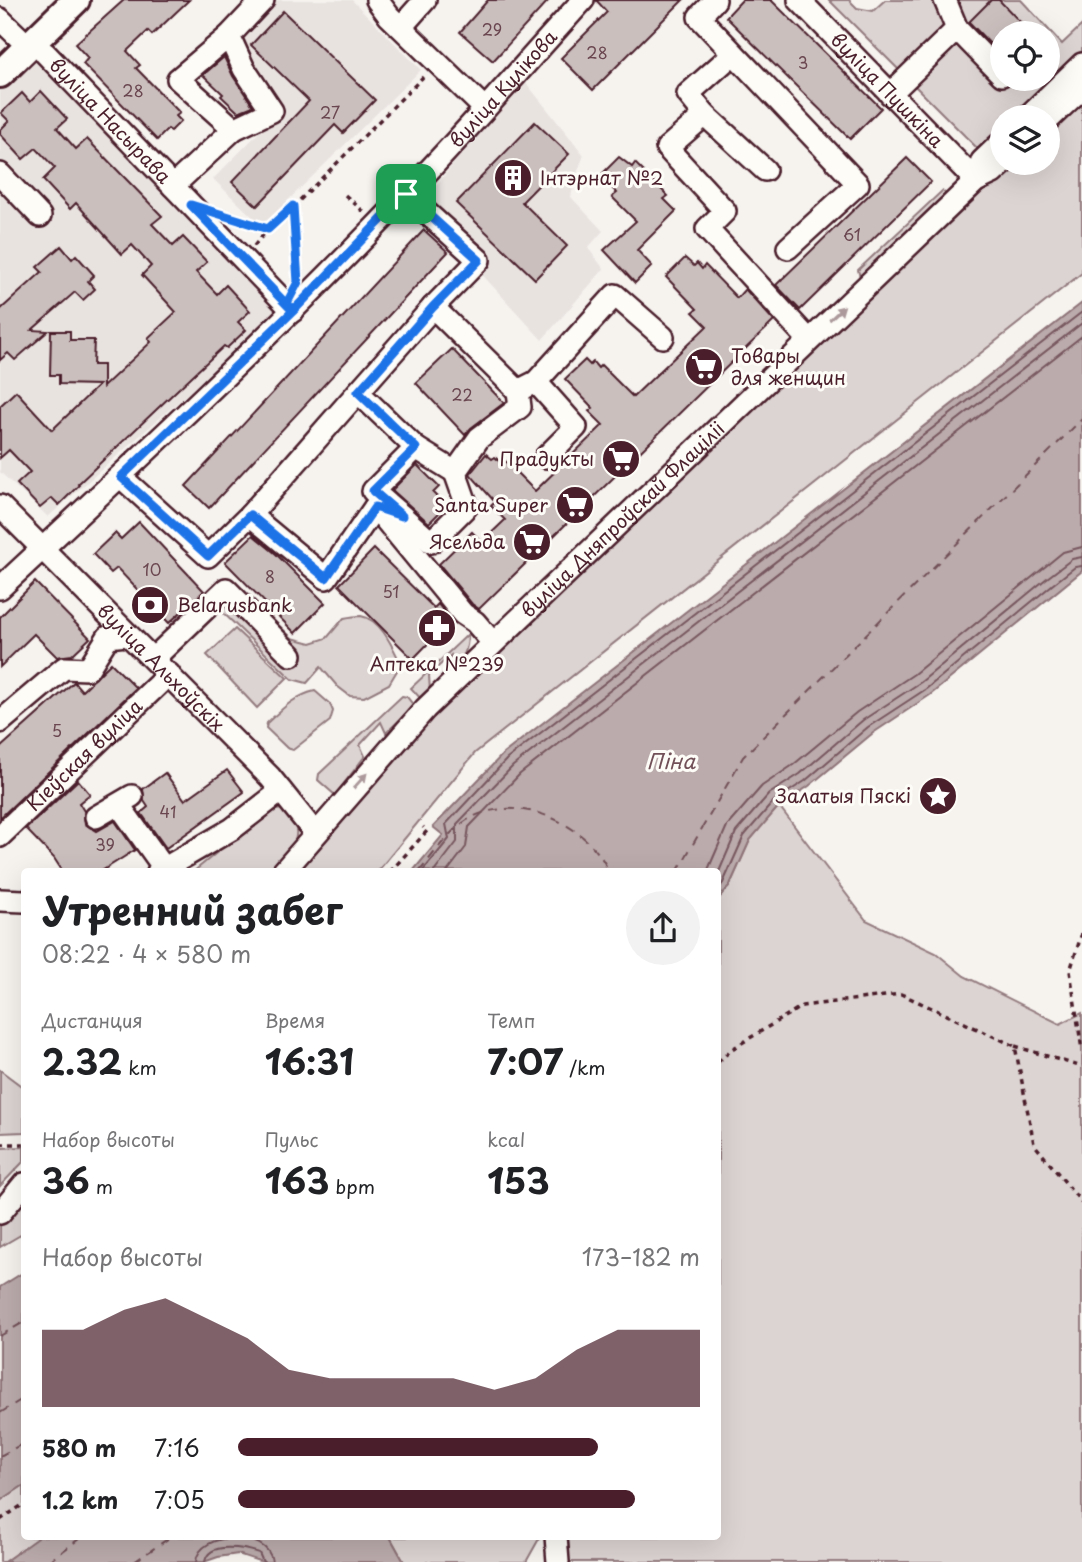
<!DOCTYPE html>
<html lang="ru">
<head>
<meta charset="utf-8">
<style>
	body { margin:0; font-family:"Playpen Sans",sans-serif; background:#f2f2f2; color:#202124; height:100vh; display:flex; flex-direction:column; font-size:26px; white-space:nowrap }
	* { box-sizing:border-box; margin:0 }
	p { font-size:23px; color:#757577 }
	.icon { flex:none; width:38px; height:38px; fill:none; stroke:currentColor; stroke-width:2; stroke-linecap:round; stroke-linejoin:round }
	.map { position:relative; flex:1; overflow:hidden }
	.side { position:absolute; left:21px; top:868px; width:700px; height:672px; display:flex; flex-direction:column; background:#fff; border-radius:7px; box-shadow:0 7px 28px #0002 }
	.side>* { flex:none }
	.buttons { position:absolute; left:990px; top:21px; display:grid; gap:14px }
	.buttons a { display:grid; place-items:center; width:70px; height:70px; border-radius:50%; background:#fff; box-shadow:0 7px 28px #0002; font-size:35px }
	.pin { position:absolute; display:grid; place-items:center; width:60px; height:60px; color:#fff; margin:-30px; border-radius:14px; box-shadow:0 4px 10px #0006 }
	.round { display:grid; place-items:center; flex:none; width:74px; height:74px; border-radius:37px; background:#f2f2f2 }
	.headline { display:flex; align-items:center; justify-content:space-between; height:119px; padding:0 21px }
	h1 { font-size:38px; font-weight:700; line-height:52px }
	.stats { display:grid; grid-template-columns:repeat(3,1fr); gap:10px; height:119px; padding:7px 21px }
	.stats div { display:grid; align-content:center }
	.stats b { font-size:35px; font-weight:700 }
	.stats small { font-size:19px; font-weight:400 }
	.stats p { font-size:19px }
	.chart { height:196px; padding:14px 21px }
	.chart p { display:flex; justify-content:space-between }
	.chart svg { width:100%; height:126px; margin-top:7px; fill:#4a1f2b; opacity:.7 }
	ul { padding:0 21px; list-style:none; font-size:23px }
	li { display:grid; grid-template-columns:112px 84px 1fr; align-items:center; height:52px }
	li i { height:18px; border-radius:9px; background:#4a1f2b }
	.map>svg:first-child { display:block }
	.built { fill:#e9e3e0 }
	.green { fill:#dcd4d2; stroke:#937a7e; stroke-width:2; fill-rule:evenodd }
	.water { fill:#bbabac; stroke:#8e7378; stroke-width:2 }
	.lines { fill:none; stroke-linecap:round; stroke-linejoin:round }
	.shore { stroke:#77575f; stroke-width:2 }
	.ferry { stroke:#725058; stroke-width:2; stroke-dasharray:9 7; stroke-linecap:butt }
	.building { fill:#cbbfbe; stroke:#4a1f2b; stroke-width:2 }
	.minor-casing { stroke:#4a1f2b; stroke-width:26 }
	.major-casing { stroke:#4a1f2b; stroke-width:32 }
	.path { stroke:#4a1f2b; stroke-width:3.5; stroke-dasharray:5 5; stroke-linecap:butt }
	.minor { stroke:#fdfcf7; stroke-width:21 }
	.major { stroke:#fdfcf7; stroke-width:26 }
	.oneway { fill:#ac999b }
	.route-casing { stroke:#fff; stroke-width:14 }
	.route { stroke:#1a73e8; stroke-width:9 }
	.labels { text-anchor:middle; stroke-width:6; stroke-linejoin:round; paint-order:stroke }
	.number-label { font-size:16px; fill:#6a4750 }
	.street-label { font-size:19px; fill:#4a1f2b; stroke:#fdfcf7 }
	.poi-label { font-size:19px; fill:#4a1f2b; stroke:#fdfcf7; text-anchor:end }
	.water-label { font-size:21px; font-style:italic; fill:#725058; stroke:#fdfcf7 }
</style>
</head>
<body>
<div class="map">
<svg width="1082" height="1562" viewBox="0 0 1082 1562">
	<rect width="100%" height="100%" fill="#f6f3ef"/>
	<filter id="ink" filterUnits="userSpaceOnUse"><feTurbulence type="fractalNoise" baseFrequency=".0143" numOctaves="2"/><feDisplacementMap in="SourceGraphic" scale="14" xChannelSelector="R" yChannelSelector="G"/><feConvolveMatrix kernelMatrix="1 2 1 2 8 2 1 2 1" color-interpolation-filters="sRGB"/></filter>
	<g filter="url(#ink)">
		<g class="built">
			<polygon points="269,0 352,0 421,70 262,226 213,179 280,111 240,72 237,34"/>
			<polygon points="34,53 282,310 48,517 0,472 0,85"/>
			<polygon points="523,79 584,155 575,179 571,197 603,231 588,248 604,269 542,340 419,206"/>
		</g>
		<g class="green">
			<path d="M829,0H849L857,8L873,11L885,0H1021L1062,44L1082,25V51L1014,117H1003V128L979,150ZM1003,33H1048V79H1003Z"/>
			<polygon points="1082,95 1082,273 475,753 378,871 288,872 427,713 1010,163 1048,163 1048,127"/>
			<polygon points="942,191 948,195 860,277 858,270"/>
			<path d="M240,588L292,638L311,643L327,638L344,618C349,617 356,616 361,616C381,619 393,648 401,664L389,684L364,697L350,696L337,686L321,667L307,683L292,679L218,608L227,597Z"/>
			<polygon points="235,629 287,678 257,708 207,655"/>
			<path d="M468,634C468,650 464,657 453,668L451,655L429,675L430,692L421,699L411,688Z"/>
			<path d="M315,691L330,704L333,711L330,721L293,750L287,748L266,728L267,723C282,709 294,696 315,691Z"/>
			<polygon points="402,696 407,697 414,706 386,733 381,722 360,745 365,756 335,795 318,780 319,774"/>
			<polygon points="779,806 866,920 936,953 964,976 1060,1024 1082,1013 1082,1562 555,1562 545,1537 718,1536 718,899 729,887 750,840"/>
			<path d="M283,809C286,813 292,817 294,822C303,841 284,859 274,871L193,872L268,811Z"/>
			<polygon points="0,1070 24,1088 24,1132 0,1133"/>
			<polygon points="24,1147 24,1161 0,1186 0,1148"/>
			<polygon points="24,1201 24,1233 0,1247 0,1226 7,1221"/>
			<polygon points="24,1485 24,1536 40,1537 4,1562 0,1562 0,1501"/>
			<polygon points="390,1537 540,1537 526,1562 404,1562"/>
		</g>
		<g class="water">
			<polygon points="1082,303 1082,571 930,695 873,733 809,786 779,806 750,840 729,887 718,899 718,872 413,871 443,835 433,827 503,754"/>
			<polygon points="24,1272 24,1485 0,1501 0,1287"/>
			<polygon points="40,1536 390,1537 404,1562 262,1562 238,1554 218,1557 204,1562 4,1562"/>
		</g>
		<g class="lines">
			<g class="shore">
				<polyline points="422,872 449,839 446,824 507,759 1082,312"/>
				<polyline points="434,872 457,842 457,824 513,766 1082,323"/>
				<polyline points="447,872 466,847 469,827 520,774 1082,336"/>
				<polyline points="707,872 727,826 762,786 793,765 857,712 914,674 1063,552 1082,547"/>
				<polyline points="718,874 736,832 769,794 800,774 863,720 921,682 1047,578 1072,559 1082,557"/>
				<polyline points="718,889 723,883 744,836 774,801 805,781 868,727 926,689 1052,585 1075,567 1082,566"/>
				<path d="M196,1562C198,1530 270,1530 272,1562"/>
				<path d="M205,1562C208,1541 244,1548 259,1553L263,1562"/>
			</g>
			<g class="ferry">
				<path d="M419,872C433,855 448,832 467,820C515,791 588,822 609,872"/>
				<polyline points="677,872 743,757 1082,419"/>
				<polyline points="0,1336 24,1322"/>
				<polyline points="0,1413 24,1398"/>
				<polyline points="0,1456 24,1443"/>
				<polyline points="48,1562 83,1536"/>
				<polyline points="134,1562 172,1536"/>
			</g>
		</g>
		<g class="building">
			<polygon points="124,0 189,0 152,35 148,31 127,51 140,65 136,68 180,113 176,116 181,121 171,131 168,129 157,140 83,64 88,58 75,44"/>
			<polygon points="488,0 549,0 493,61 460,32"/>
			<polygon points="596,0 683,0 593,90 561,58 607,12"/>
			<polygon points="742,0 771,0 881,108 850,139 726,17"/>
			<polygon points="991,0 999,0 1024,26 1016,33 1003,33 1003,47 998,52 969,22"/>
			<polygon points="283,11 375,100 343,133 335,125 257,206 232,182 309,101 251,45"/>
			<polygon points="224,57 233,76 253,106 238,112 221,96 223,94 203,75"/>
			<polygon points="41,91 67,119 57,128 76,149 87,139 162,216 152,224 173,246 183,237 207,262 196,272 217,294 226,285 250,311 238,322 246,330 227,348 224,346 176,391 78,484 79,485 59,505 52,498 40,508 17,484 30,472 9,450 0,458 0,406 16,391 52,430 99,385 59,384 59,375 50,375 51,331 70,331 70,340 94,340 93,365 103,365 103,387 151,342 148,338 176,312 142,275 151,266 132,245 122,254 76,203 70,209 43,180 55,168 36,148 23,159 0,134 0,130 9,121 1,113 22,93 30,102"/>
			<polygon points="535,122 569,154 522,202 567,246 535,279 456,203"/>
			<polygon points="619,157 632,167 635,163 668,196 664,199 676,211 637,250 652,266 635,283 604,250 636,221 612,197 617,193 600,176"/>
			<polygon points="907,158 931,182 800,310 776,285"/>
			<polygon points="424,230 448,252 209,508 186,486"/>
			<polygon points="61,246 72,259 76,255 94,275 88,281 95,289 83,300 75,292 32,330 48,331 15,360 8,353 0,360 0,310 42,272 37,267"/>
			<polygon points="685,258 694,266 697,263 702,269 705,265 737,298 745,289 774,321 479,609 472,604 439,564 472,532 482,542 505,520 491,506 495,502 470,474 486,454 492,459 495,457 500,462 503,459 535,491 603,425 589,411 593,408 565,379 585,360 590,365 593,362 598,368 601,365 633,397 707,326 693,312 697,309 666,277"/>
			<polygon points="452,349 504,403 471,428 465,435 416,383"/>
			<polygon points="417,465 439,487 433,493 446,506 429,523 392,490"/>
			<polygon points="139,522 204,591 169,623 117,568 111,573 93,554 115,533 121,539"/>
			<polygon points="253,535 276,554 325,603 295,633 225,562"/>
			<polygon points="374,549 434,608 438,604 451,620 413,659 339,585"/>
			<polygon points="35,582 90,638 72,655 57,657 34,634 0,667 0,617"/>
			<polygon points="111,663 136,688 0,818 0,748 74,682 82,691"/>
			<polygon points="227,770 244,792 166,848 141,813 148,807 144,801 143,789 165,773 185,800"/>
			<polygon points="78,780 90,794 79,803 84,811 85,824 97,831 115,821 135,850 100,872 63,872 54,858 26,829"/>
		</g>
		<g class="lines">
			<defs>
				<g id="minor">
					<polyline points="377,0 389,16 484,108"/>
					<polyline points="715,0 699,17 858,184 788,248"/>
					<path id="s1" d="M799,0L976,181"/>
					<polyline points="945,0 957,29"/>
					<polyline points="0,19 29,47"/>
					<polyline points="401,27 425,0"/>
					<path id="s2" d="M45,53L293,311"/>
					<polyline points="733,54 688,94 705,115 667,148 725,211 707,229 808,339"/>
					<polyline points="890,94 957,29 1002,75"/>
					<polyline points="705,115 765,170"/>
					<polyline points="1027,117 1082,64"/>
					<polyline points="1048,120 1082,88"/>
					<polyline points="234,129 272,111 244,69 229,36 263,0"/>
					<polyline points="0,174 40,216"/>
					<polyline points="976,181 982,161 1003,141"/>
					<polyline points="173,186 234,129 178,79 229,36"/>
					<polyline points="433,307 518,391 536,382 615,295 663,337"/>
					<polyline points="536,382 576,427 546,457"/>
					<polyline points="416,448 455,472"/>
					<polyline points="121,477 208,556 250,515 326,578 375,507 402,516 373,491 416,448 358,392 433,307 479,260 406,194"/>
					<path id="s3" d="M0,506L270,777L315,833"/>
					<polyline points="375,507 463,614 475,622 493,643"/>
					<polyline points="250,515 358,392"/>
					<polyline points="402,516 431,542 467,506 455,472 479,438 520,407 518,391"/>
					<path id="s4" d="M0,588C127,470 254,352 375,227C447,154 514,76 583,0"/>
					<polyline points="153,659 226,589 291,655"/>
					<polyline points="0,722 64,668 88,669 108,637 126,635"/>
					<polyline points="119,805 164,868"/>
					<polyline points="96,817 132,796"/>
					<path id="s5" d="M0,836L169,674"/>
					<polyline points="158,872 232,829 281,791"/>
					<path id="s6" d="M283,872L425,709L976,181L993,173L1004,163"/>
					<polyline points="0,900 24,901"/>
					<polyline points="0,1213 24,1184"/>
					<polyline points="556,1536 558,1562"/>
				</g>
				<polyline id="major" points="0,74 76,0"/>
			</defs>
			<use href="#minor" class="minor-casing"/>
			<use href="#major" class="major-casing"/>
			<g class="path">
				<polyline points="345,195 364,212"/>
				<polyline points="232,217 268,229 293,207"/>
				<polyline points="254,246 268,229"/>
				<polyline points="298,277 293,207 423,77"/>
				<polyline points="390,872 427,831 423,827"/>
				<polyline points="1082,933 1070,971 1082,1050"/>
				<polyline points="1015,1046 1082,1067"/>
				<polyline points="718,1062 732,1049 802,1006 901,994 1015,1046 1034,1144 1082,1203"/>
				<polyline points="0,1144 24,1144"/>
				<polyline points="0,1520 24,1504"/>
			</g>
			<use href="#minor" class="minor"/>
			<use href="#major" class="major"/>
		</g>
		<defs><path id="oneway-solid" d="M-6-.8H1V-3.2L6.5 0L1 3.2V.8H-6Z" transform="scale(1.75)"/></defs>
		<g class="oneway">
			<use href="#oneway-solid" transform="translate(837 313) rotate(-43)"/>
			<use href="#oneway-solid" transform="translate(360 781) rotate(-48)"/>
		</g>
	</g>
	<g class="lines" filter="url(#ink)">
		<defs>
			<polyline id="route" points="406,194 293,311 191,205 268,229 293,206 298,282 287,303 293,311 121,477 208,556 250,515 326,578 375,507 402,516 373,491 416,448 358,392 433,307 479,260 406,194"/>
		</defs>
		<use href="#route" class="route-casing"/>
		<use href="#route" class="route"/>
	</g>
	<defs>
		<symbol id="building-disc" viewBox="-11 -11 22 22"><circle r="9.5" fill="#4a1f2b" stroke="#fdfcf7"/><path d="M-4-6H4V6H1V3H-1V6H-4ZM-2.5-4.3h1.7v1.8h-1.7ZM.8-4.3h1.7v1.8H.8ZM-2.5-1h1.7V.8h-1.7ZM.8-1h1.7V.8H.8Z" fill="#fff"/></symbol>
		<symbol id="supermarket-disc" viewBox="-11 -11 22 22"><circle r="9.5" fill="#4a1f2b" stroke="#fdfcf7"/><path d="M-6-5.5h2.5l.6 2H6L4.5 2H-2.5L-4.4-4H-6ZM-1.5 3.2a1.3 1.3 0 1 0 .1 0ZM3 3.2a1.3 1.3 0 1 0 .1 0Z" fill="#fff"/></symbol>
		<symbol id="bank-disc" viewBox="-11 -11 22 22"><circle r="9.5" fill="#4a1f2b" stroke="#fdfcf7"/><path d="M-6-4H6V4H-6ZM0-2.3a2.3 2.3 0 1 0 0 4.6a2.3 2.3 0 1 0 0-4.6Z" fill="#fff"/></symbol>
		<symbol id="pharmacy-disc" viewBox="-11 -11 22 22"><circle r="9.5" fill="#4a1f2b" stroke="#fdfcf7"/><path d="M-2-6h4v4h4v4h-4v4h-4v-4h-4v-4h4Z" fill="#fff"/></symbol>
		<symbol id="sight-disc" viewBox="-11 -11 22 22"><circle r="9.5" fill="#4a1f2b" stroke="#fdfcf7"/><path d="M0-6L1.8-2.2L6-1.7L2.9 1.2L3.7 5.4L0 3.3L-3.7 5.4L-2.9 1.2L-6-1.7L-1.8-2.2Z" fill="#fff"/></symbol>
	</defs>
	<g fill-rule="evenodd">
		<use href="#building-disc" x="491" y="156" width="44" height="44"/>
		<use href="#supermarket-disc" x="682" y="345" width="44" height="44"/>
		<use href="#supermarket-disc" x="599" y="437" width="44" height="44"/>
		<use href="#supermarket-disc" x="553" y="483" width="44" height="44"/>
		<use href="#supermarket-disc" x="510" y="520" width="44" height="44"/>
		<use href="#bank-disc" x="128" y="583" width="44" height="44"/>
		<use href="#pharmacy-disc" x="415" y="606" width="44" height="44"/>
		<use href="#sight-disc" x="916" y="774" width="44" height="44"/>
	</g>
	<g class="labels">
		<g class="number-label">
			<text x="492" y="36">29</text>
			<text x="597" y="59">28</text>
			<text x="803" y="69">3</text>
			<text x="133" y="97">28</text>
			<text x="330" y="119">27</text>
			<text x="852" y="241">61</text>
			<text x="462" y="401">22</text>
			<text x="152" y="576">10</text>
			<text x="270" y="583">8</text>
			<text x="391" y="598">51</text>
			<text x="57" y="737">5</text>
			<text x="168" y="818">41</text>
			<text x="105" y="851">39</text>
		</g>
		<g class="street-label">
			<text dy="7" stroke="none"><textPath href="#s4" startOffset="709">вуліца Кулікова</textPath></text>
			<text dy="7" stroke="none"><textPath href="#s1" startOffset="126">вуліца Пушкіна</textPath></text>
			<text dy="7" stroke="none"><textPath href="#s2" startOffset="94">вуліца Насырава</textPath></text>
			<text dy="7" stroke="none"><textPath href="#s6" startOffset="490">вуліца Дняпроўскай Флаціліі</textPath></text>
			<text dy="7" stroke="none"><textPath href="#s3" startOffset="228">вуліца Альхоўскіх</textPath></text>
			<text dy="7" stroke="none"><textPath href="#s5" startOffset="117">Кіеўская вуліца</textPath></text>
		</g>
		<g class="poi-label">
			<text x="540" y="185" text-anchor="start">Інтэрнат №2</text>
			<text x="731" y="363" text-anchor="start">Товары<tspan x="731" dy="22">для женщин</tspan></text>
			<text x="594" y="466">Прадукты</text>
			<text x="548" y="512">Santa Super</text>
			<text x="505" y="549">Ясельда</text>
			<text x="177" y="612" text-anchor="start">Belarusbank</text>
			<text x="437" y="671" text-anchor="middle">Аптека №239</text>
			<text x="911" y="803">Залатыя Пяскі</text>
		</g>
		<g class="water-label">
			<text x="671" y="769">Піна</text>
		</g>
	</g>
</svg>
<div class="buttons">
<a><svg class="icon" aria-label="locate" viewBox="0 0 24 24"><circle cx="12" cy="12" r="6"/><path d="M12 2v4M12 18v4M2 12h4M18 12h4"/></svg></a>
<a><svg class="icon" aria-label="layers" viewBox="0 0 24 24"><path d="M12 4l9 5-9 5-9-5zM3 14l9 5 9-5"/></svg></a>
</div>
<div class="pin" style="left:406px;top:194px;background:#1e9e55"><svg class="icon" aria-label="arrive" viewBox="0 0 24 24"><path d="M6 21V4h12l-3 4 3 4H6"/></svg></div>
<section class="side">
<div class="headline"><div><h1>Утренний забег</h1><p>08:22 · 4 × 580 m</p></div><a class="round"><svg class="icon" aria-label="share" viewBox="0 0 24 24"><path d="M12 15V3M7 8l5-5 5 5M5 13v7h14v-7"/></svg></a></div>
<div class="stats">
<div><p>Дистанция</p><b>2.32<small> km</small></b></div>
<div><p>Время</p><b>16:31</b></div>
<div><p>Темп</p><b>7:07<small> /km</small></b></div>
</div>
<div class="stats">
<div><p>Набор высоты</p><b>36<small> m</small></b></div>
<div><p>Пульс</p><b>163<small> bpm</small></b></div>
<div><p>kcal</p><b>153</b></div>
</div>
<div class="chart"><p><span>Набор высоты</span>173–182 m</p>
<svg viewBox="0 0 160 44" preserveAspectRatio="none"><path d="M0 44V17L10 17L20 10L30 6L40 13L50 20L60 31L70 34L80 34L90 34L100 34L110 38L120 34L130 24L140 17L150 17L160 17V44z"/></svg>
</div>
<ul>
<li><b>580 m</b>7:16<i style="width:78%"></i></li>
<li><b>1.2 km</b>7:05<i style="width:86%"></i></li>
</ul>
</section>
</div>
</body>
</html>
